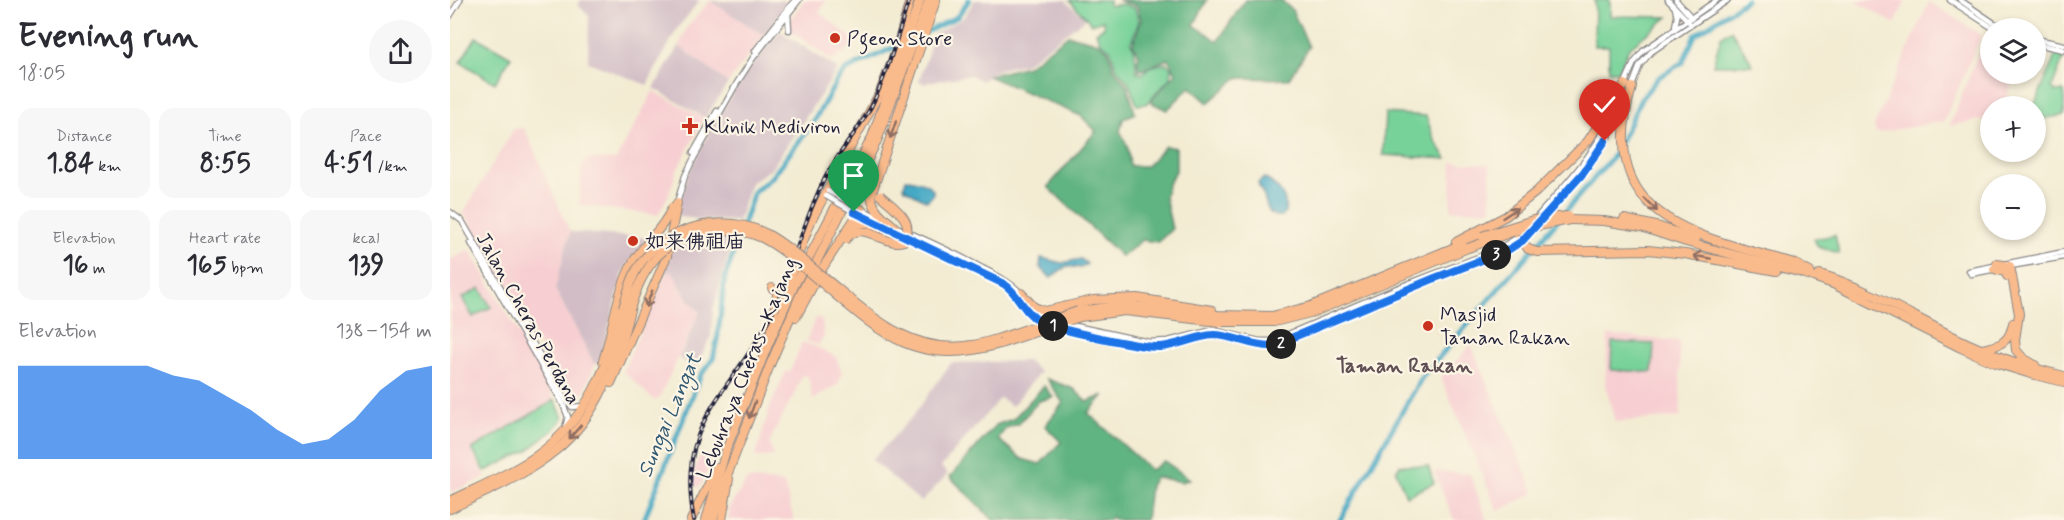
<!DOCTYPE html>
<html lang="en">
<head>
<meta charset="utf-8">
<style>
	body { margin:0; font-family:Mynerve,"LXGW WenKai TC",sans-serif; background:#f7f7f7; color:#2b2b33; height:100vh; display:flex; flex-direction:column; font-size:22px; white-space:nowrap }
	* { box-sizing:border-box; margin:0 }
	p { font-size:20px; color:#7c7c81 }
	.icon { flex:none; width:33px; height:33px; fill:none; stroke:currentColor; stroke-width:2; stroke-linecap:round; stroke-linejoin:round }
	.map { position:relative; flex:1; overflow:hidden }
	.sheet { display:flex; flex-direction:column; background:#fff; width:450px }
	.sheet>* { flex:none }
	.tools { position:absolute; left:1530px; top:18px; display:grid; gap:12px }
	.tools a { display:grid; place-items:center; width:66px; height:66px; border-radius:50%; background:#fff; box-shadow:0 3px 9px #0003; font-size:30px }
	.pin { position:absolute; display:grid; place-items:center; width:51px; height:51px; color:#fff; margin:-62px -26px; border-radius:50% 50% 50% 0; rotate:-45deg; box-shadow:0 0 6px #0007 }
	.pin .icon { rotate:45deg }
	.km { position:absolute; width:30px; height:30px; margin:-15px; border-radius:50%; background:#222; color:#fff; font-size:16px; line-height:30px; text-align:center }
	.round { display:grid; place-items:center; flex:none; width:63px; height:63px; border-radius:32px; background:#f7f7f7 }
	.summary { display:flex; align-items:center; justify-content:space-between; height:102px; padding:0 18px }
	h1 { font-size:33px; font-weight:700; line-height:45px }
	.metrics { display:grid; grid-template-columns:repeat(3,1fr); gap:9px; height:102px; padding:6px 18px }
	.metrics div { display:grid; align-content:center; border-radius:15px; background:#f7f7f7; text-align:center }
	.metrics b { font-size:26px; font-weight:700 }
	.metrics small { font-size:16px; font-weight:400 }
	.metrics p { font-size:16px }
	.chart { height:168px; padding:12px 18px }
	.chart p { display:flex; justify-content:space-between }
	.chart svg { width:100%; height:108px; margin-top:6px; fill:#1a73e8; opacity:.7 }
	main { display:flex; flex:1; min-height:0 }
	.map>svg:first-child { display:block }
	.built { fill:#f7cfd2 }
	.industrial { fill:#d2bdc6 }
	.green { fill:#77d299; stroke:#4c7a6a; stroke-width:1.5 }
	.forest { fill:#61b481; stroke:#426b5e; stroke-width:1.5 }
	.water { fill:#45a9c4; stroke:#346680; stroke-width:1.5 }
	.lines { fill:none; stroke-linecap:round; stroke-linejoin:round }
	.river { stroke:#45a9c4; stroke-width:5 }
	.tertiary-casing { stroke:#8a8787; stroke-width:7 }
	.motorway-casing { stroke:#8a8787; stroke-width:10 }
	.tertiary { stroke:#fff; stroke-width:4.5 }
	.motorway { stroke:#fabb8c; stroke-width:8 }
	.rail-casing { stroke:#22223b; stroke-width:4 }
	.rail { stroke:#fcf5e5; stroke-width:1.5; stroke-dasharray:4.5; stroke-linecap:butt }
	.tertiary-bridge-casing { stroke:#8a8787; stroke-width:7; stroke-linecap:butt }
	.motorway-bridge-casing { stroke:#8a8787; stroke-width:10; stroke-linecap:butt }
	.tertiary-bridge { stroke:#fff; stroke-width:4.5 }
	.motorway-bridge { stroke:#fabb8c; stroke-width:8 }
	.oneway { stroke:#8e6e64 }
	.route-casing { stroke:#fff; stroke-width:12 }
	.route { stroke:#1a73e8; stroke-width:8 }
	.poi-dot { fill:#c8321e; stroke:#fcf5e5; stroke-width:2 }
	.labels { text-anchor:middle; stroke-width:4.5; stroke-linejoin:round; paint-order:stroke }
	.poi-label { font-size:20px; fill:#22223b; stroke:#fcf5e5; text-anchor:start }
	.street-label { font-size:20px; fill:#22223b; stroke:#fcf5e5 }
	.neighbourhood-label { font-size:21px; font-weight:bold; fill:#5f4e53; stroke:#fcf5e5 }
	.water-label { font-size:21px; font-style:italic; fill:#305872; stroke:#fcf5e5 }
</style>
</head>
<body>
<main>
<section class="sheet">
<div class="summary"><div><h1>Evening run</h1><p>18:05</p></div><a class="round"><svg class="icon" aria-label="share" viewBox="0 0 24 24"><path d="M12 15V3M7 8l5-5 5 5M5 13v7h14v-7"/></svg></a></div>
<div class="metrics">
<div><p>Distance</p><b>1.84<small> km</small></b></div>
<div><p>Time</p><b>8:55</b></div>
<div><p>Pace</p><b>4:51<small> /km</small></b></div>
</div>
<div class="metrics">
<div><p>Elevation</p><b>16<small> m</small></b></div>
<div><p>Heart rate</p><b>165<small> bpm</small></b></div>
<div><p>kcal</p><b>139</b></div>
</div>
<div class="chart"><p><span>Elevation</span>138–154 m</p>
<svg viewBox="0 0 160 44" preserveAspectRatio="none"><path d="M0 44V6L10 6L20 6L30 6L40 6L50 6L60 10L70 12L80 18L90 24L100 32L110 38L120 36L130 28L140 16L150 8L160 6V44z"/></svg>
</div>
</section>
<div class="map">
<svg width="1614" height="520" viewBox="0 0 1614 520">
	<rect width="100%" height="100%" fill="#fcf5e5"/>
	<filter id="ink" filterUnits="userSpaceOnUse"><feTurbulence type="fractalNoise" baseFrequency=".0167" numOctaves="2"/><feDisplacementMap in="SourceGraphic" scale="12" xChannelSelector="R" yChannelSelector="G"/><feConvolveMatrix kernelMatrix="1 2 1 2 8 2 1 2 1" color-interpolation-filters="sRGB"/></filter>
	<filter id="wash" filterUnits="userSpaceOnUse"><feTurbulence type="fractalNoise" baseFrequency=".008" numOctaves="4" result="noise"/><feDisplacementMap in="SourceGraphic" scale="24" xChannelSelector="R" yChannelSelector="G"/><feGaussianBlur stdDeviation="1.35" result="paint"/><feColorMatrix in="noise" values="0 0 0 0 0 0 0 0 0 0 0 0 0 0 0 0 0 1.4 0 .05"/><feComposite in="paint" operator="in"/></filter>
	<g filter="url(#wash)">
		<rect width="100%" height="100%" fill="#f3ecd3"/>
		<g class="built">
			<polygon points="354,0 376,0 369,12 407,42 385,59 380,59 340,31 340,20"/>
			<polygon points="1405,0 1456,0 1445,24"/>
			<polygon points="260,1 314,35 278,83 229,46 237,27"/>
			<polygon points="1479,2 1530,34 1531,36 1494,121 1426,133 1424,126"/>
			<polygon points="1538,29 1540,31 1540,74 1567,74 1553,106 1540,106 1540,118 1499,126"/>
			<polygon points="203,91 254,118 226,172 219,194 208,215 129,205 132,165 138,159 166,160"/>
			<polygon points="74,128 120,232 105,289 145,365 133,394 117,393 14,214 15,210 64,129"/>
			<polygon points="1002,162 1040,164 1041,210 1001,210"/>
			<polygon points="20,250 82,356 105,400 21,450 36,477 0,493 0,260"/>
			<polygon points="222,271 236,296 250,312 210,396 205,401 173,371 215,275"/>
			<polygon points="366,317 372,320 374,336 368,345 356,341"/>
			<polygon points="1158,335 1229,341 1231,417 1165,422 1155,384"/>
			<polygon points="352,342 367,347 386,357 392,373 388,384 363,400 358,376 351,375 352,376 343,396 324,432 319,444 324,456 305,457 320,407 336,371 340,372"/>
			<polygon points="1021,345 1084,493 1048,511 991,378"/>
			<polygon points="250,456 262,461 249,488 240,481"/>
			<polygon points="984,471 1020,474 1037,520 1004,520"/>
			<polygon points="298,479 334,483 344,520 278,520 280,506"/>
		</g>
		<g class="industrial">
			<polygon points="131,0 250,0 227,29 197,85 138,62 139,16 128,5"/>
			<polygon points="333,0 338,3 314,35 260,1"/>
			<polygon points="525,0 618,0 616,2 636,18 575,64 549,69 531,81 521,75 479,82 475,84 469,81 484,34 513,18"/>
			<polygon points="330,31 388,69 321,169 301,182 288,221 254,220 226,216 238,175 263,125 294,75"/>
			<polygon points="229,46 278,83 255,118 204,88"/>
			<polygon points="120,232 197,238 174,270 150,361 145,365 105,289"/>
			<polygon points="261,233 284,234 263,310 261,336 245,368 229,358 250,312 236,296 222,271 215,275 221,251 243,239"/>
			<polygon points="578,361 590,372 562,406 550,398 491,467 498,474 471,502 422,460 463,416 501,363"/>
		</g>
		<g class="green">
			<path d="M621,0H659V6L673,4L685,8L689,21L681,43C688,54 684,61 687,72L692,74L699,67L716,63L722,68L721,77L696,104L687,105L679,84L666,68L660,49L650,42L646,32L654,27L653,20L642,24L620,1Z"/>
			<polygon points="1145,0 1160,0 1160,16 1218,17 1179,48 1168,71 1159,71 1159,46 1144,46"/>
			<polygon points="1281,30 1303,65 1263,65 1271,37"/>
			<polygon points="26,37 61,57 45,83 10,62"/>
			<polygon points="1606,54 1614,57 1602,87 1606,92 1614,91 1614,115 1586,120 1584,106"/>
			<polygon points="935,113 976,116 984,139 997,159 933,155"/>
			<polygon points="1385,235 1389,253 1368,247 1364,239"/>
			<polygon points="30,288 41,307 23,317 12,298"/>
			<polygon points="1162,342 1204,344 1202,372 1161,370"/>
			<polygon points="105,400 113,418 105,429 77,451 35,471 22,449"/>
			<polygon points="950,465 978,466 984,483 956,496 946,471"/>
		</g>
		<g class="forest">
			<polygon points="668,0 757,0 744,25 768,41 795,0 831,0 842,10 859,47 839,79 787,78 758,103 740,87 717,110 700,102 726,73 718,59 689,71 687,61 689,56 683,44 691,20 687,6"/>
			<polygon points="618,35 647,42 658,50 664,69 678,87 685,113 673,119 670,131 677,145 680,166 697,166 715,146 726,148 726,171 718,184 715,197 722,229 708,242 692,240 672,257 598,187 646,131 631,116 538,76 578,66"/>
			<polygon points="597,379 624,389 637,402 654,395 638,413 701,470 714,461 740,479 732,482 705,477 700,486 696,520 665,520 662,517 658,520 543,520 500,477 546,425 563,419 594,386 603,397 589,401 568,424 556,428 548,439 572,459 590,464 611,442 595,426 613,403"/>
		</g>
		<g class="water">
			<path d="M814,178C827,185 842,200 833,216C818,218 818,209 814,197C812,192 809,188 808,183Z"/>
			<path d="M456,179C463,179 479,183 483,190V195L477,201L455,189L454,186Z"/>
			<path d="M591,258L612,263L631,259L637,264L631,268L616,266C612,272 605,272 601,278L590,267Z"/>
		</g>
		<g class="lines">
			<g class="river">
				<polyline points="474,33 507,17 519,0"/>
				<polyline points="194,520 250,376 263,359 268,335 275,278 304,192 322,177 364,121 388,79 396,70 449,45"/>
				<polyline points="890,520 972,377 1165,154 1191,99 1208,78 1233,62 1245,35 1296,0"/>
			</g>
		</g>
	</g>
	<g filter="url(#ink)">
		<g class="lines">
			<defs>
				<g id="tertiary">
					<polyline points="1218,0 1239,22"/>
					<polyline points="1226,0 1242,18"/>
					<polyline points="1500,0 1543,28"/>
					<polyline points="1510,0 1544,23 1559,28"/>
					<polyline points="338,14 339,30"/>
					<polyline points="0,16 10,0"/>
					<polyline points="1225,26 1227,17 1225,8"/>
					<polyline points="1586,39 1614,45"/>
					<polyline points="1586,44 1614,50"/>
					<polyline points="305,51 345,0"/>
					<polyline points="1174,85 1184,63 1193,51 1267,0"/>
					<polyline points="1181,89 1190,65 1201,52 1278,0"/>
					<polyline points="243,153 267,111"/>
					<polyline points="227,203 235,176 244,158 287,83 303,58 349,0"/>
					<polyline points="409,208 434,220"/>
					<polyline points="0,212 12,221 117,402 122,407 133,406"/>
					<polyline points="407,213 426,223"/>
					<path d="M1085,219C1120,180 1154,144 1172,93"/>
					<polyline points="1092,219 1134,172 1156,141 1178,96"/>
					<path d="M444,226C474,239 503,252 532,268C546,275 560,282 571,293"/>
					<path d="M455,237C489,252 527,265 557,286C573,296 575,314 593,323"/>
					<polyline points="21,243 113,404 118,417 115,428"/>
					<polyline points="1560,266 1614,257"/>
					<polyline points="1546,269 1521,274 1519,271 1614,252"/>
					<polyline points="583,309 593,317 602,320"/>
					<polyline points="616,324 699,342 718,341 763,330 809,341 822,341 947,288 1047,250 1070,236"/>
					<polyline points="600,326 603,336 613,329"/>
					<polyline points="604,326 702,347 720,346 763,335 809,346 822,347 985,278 1058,250 1072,241 1084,227"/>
				</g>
				<g id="motorway">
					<path d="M1182,87C1144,219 1245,235 1344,263L1360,272"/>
					<polyline points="1174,219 1210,227 1246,239"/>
					<polyline points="1120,220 1154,221 1191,227 1236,242 1352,273 1383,284 1511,348 1545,363 1581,374 1614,382"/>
					<polyline points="361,221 430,92 446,51 460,0"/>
					<path d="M444,226C432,216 424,211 421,196L486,0"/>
					<path d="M400,228C414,215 437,231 453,236"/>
					<polyline points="1069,236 1078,249 1087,252 1198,250 1235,254 1326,271"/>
					<path d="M396,239C406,227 416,231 429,237"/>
					<polyline points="1006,242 1056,216 1086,192 1138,141 1175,84"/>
					<polyline points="1547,264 1560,266 1569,314 1565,340 1566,350 1573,358 1585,365"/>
					<polyline points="1544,269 1555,272 1557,276"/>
					<path d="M1370,274C1421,289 1466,319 1515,342C1547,357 1580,368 1614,376"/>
					<path d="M376,279C419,314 461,356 522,345C532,344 543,340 553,337"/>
					<path d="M373,284C432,335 468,368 550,344"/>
					<polyline points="571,293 584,307 595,311 643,300 687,298 762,310"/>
					<polyline points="332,304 344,266 363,216"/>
					<polyline points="628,311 675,305 768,315 822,316 861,306 1032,236"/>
					<polyline points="346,317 372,269 411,209"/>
					<polyline points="630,317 675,311 769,322 824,322 864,312 1018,248"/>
					<polyline points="320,334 327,295 327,291 322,288"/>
					<path d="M1532,349C1550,346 1560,342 1563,323"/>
					<path d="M153,361C163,329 166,294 182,264C193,243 213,230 222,208"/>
					<polyline points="161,383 217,256 227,203"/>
					<path d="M0,501C29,487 60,474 86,456C138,419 158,367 173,308"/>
					<path d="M0,509C35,492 75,476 105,451C148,417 167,362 180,310"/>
					<polyline points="241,520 267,467"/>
					<polyline points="256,520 276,450 318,345 345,284 422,137 470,0"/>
					<polyline points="263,520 273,486 320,365 350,295 427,141 479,0"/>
					<polyline points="272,520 279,479"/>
				</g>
			</defs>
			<use href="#tertiary" class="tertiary-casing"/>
			<use href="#motorway" class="motorway-casing"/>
			<use href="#tertiary" class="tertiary"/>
			<use href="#motorway" class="motorway"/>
			<defs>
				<path id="rail" d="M244,520C224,417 285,392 323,311C342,270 352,225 372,184C385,156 406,134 421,107C437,75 448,34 459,0"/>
			</defs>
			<use href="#rail" class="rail-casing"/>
			<use href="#rail" class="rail"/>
			<defs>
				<g id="tertiary-bridge">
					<polyline points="378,191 407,206"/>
					<polyline points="376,196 404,212"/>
				</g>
				<g id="motorway-bridge">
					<polyline points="1032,236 1083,220 1118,216"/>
					<path d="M429,237C438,240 444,244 454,241C466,220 444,208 430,195"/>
					<polyline points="1018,248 1068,230 1120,220"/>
					<path d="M173,308C177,294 180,281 187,269C213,226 273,211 317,234C338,245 357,264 376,279"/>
					<path d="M180,310C192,266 215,235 264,231C280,229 295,231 310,237C333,248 353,268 373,284"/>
					<polyline points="553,337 628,311"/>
					<polyline points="550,344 630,317"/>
				</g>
			</defs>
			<use href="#tertiary-bridge" class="tertiary-bridge-casing"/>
			<use href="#motorway-bridge" class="motorway-bridge-casing"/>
			<use href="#tertiary-bridge" class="tertiary-bridge"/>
			<use href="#motorway-bridge" class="motorway-bridge"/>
		</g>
		<defs><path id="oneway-shaft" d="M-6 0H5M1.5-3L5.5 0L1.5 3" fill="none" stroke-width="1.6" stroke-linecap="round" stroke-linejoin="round" transform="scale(1.5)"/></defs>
		<g class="oneway">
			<use href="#oneway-shaft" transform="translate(443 130) rotate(109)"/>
			<use href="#oneway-shaft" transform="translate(1201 205) rotate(45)"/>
			<use href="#oneway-shaft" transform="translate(1060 213) rotate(-33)"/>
			<use href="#oneway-shaft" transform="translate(1252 257) rotate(-170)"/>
			<use href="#oneway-shaft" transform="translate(199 299) rotate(111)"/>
			<use href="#oneway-shaft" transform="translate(302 410) rotate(110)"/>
			<use href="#oneway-shaft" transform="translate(125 432) rotate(131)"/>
		</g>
	</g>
	<g class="lines" filter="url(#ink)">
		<defs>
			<path id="route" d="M404,212L554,284C569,294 573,312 589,321C603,329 692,348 710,347C728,346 745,336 764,335C783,335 802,347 822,346L985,278L1058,250L1072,241L1134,172L1155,141"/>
		</defs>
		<use href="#route" class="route-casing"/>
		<use href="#route" class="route"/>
	</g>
	<g class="poi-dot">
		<circle cx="385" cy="38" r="6"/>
		<path d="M237 117h6v6h6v6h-6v6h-6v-6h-6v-6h6z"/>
		<circle cx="183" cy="241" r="6"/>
		<circle cx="978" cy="326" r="6"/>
	</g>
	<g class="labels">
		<g class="poi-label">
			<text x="397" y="45">Pgeon Store</text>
			<text x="254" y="133">Klinik Mediviron</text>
			<text x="195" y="248">如来佛祖庙</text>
			<text x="990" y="321">Masjid<tspan x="990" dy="23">Taman Rakan</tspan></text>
		</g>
		<g class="street-label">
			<text transform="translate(79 318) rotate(61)" y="7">Jalan Cheras Perdana</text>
			<text transform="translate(296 368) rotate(-68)" y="7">Lebuhraya Cheras–Kajang</text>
		</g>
		<g class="neighbourhood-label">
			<text x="954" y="372">Taman Rakan</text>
		</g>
		<g class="water-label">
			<text transform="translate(219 415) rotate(-67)" y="7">Sungai Langat</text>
		</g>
	</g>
</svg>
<div class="tools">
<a><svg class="icon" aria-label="layers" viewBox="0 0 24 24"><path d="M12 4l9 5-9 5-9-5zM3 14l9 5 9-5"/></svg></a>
<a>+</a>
<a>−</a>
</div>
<div class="pin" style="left:404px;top:212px;background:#1e9e55"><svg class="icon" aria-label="arrive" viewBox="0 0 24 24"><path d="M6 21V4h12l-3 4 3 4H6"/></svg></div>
<div class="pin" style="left:1155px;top:141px;background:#d93025"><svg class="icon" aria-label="check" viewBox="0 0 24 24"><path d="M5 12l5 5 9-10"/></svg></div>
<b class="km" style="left:603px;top:326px">1</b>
<b class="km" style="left:831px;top:344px">2</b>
<b class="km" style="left:1046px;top:255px">3</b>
</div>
</main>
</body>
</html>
